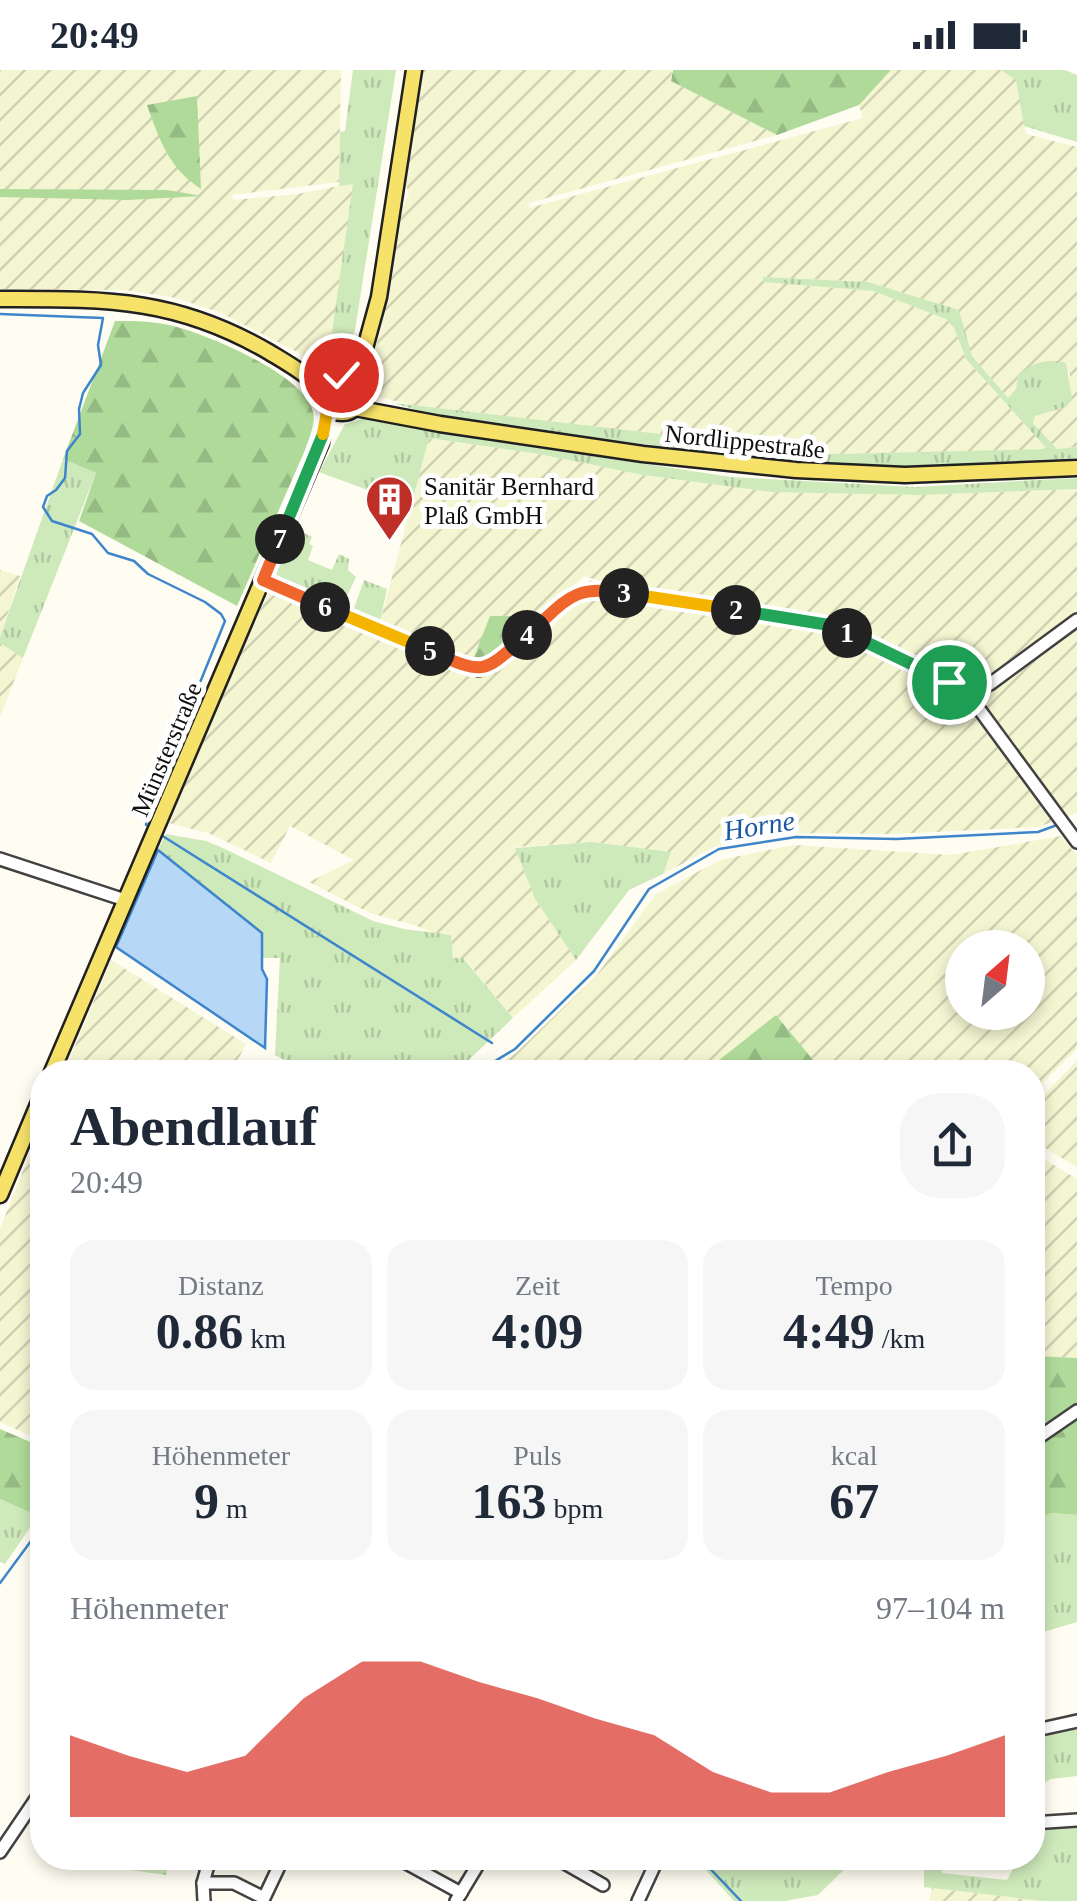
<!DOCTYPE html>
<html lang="de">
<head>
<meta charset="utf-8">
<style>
	body { margin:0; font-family:Georgia,serif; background:#f6f6f7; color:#1f2937; height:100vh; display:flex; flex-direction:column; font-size:38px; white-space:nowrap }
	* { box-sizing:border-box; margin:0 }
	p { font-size:32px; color:#747a83 }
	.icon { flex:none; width:55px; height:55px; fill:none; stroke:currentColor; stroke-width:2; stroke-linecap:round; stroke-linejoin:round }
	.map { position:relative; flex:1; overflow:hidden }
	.drawer { position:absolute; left:30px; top:990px; width:1015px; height:810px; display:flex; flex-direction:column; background:#fff; border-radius:40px; box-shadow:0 5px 15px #0003 }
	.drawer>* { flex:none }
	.needle { width:65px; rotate:28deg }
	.buttons { position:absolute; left:945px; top:860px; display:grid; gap:20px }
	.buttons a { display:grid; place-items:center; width:100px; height:100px; border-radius:50%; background:#fff; box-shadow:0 5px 15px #0003; font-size:50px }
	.pin { position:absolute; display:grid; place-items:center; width:85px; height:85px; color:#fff; margin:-42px; border:5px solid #fff; border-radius:50%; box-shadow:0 2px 10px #0007 }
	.km { position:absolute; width:50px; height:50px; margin:-25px; border-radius:50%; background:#222; color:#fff; font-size:28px; line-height:50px; text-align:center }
	.round { display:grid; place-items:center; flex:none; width:105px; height:105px; border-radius:40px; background:#f6f6f7 }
	.summary { display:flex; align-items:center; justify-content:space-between; height:170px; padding:0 40px }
	h1 { font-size:55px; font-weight:800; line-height:75px }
	.stats { display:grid; grid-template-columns:repeat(3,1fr); gap:15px; height:170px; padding:10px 40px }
	.stats div { display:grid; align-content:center; border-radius:25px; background:#f6f6f7; text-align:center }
	.stats b { font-size:50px; font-weight:800 }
	.stats small { font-size:28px; font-weight:400 }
	.stats p { font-size:28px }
	.chart { height:280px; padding:20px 40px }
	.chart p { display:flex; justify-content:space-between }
	.chart svg { width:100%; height:180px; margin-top:10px; fill:#d93025; opacity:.7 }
	.status { display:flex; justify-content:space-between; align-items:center; height:70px; padding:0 50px; background:#fff; direction:ltr }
	.status svg { height:28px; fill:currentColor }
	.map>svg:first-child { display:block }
	.farmland { fill:url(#farmland-furrows); fill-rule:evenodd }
	.grass { fill:url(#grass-tufts) }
	.forest { fill:url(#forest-firs) }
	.park { fill:url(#park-dots) }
	.water { fill:#b6d8f6; stroke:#3d85cc; stroke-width:2.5 }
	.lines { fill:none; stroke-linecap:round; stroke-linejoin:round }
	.stream { stroke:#3d85cc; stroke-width:2.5 }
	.minor-casing { stroke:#424242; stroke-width:16 }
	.major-casing { stroke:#202020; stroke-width:19 }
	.minor { stroke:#fff; stroke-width:11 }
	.major { stroke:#f7e269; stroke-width:14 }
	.split-1-casing { stroke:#fff; stroke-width:20 }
	.split-2-casing { stroke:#fff; stroke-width:20 }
	.split-3-casing { stroke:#fff; stroke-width:20 }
	.split-4-casing { stroke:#fff; stroke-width:20 }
	.split-5-casing { stroke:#fff; stroke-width:20 }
	.split-6-casing { stroke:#fff; stroke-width:20 }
	.split-7-casing { stroke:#fff; stroke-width:20 }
	.split-8-casing { stroke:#fff; stroke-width:20 }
	.split-9-casing { stroke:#fff; stroke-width:20 }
	.split-1 { stroke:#22a559; stroke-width:12 }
	.split-2 { stroke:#22a559; stroke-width:12 }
	.split-3 { stroke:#f5b400; stroke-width:12 }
	.split-4 { stroke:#f0652b; stroke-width:12 }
	.split-5 { stroke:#f0652b; stroke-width:12 }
	.split-6 { stroke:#f5b400; stroke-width:12 }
	.split-7 { stroke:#f0652b; stroke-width:12 }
	.split-8 { stroke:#22a559; stroke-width:12 }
	.split-9 { stroke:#f5b400; stroke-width:12 }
	.labels { text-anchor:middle; stroke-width:10; stroke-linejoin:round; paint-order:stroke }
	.street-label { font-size:25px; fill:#0f0f0f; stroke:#fff }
	.poi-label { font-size:25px; fill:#0f0f0f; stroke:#fff; text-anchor:start }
	.water-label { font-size:28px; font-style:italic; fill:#1858a0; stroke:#fff }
</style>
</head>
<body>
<div class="status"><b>20:49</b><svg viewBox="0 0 49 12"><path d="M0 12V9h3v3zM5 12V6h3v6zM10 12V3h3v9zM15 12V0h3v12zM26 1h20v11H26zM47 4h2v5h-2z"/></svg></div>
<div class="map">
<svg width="1077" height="1831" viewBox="0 0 1077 1831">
	<defs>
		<pattern id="farmland-furrows" width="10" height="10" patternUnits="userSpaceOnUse" patternTransform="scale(2.5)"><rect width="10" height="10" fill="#f4f5d1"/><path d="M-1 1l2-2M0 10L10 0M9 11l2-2" fill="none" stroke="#d0d1b2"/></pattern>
		<pattern id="grass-tufts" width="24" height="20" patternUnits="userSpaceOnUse" patternTransform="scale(2.5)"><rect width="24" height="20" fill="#cee9ba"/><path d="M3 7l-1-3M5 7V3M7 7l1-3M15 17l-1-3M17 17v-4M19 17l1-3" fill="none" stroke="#b0c79f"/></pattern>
		<pattern id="forest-firs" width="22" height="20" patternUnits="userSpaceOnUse" patternTransform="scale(2.5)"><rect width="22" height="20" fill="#b0da9a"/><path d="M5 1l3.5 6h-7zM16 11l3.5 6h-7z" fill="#96ba84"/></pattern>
		<pattern id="park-dots" width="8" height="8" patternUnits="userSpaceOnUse" patternTransform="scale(2.5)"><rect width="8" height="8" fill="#cee9ba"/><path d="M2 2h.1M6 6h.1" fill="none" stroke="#b0c79f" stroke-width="1.8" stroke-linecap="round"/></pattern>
	</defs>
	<rect width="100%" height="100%" fill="#fffdf1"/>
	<g class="farmland">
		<polygon points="0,0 341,0 339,112 232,125 233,130 297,124 354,113 330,276 317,292 219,242 176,228 126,220 0,219"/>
		<polygon points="422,0 672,0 671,11 777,65 529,133 529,138 863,48 859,35 891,0 1001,0 1016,9 1026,64 1077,77 1077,377 1057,379 1033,353 1035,346 1066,337 1070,303 1018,305 1016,319 1008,328 972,286 958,240 868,212 764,207 763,212 873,221 946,249 954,258 966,289 1048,380 834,384 416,336 379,327 372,320 368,303 380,263 401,140 409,124 405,111"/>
		<polygon points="429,368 539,384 643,405 772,422 918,425 1077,419 1077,545 988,610 969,612 831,550 608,514 584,506 542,546 471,595 379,556"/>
		<polygon points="0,500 20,506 0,567"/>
		<polygon points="273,520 479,605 495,599 568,535 593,524 827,559 951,617 1056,751 1037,757 891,764 796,763 716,776 663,804 670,783 591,772 515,777 535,829 576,890 513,948 464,888 453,889 451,865 432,863 417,856 370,843 309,812 354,790 290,756 271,793 208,763 169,753 231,605 268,523"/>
		<polygon points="1077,556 1077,743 1066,747 978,628"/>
		<polygon points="0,573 23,588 0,647"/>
		<path d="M1061,766L1077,786V979L1041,1015L1033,1018L1032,1002H823L776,945L704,1002H488L516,983L596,906L656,824L720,790L794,775L951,785ZM962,878H1028V942H962Z"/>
		<polygon points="111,890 246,974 234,997 243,1002 64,1002"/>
		<polygon points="1077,990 1077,1097 1032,1070 1033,1027 1046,1023"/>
		<polygon points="42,1052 42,1371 0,1352 0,1159"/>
		<polygon points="1032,1082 1077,1109 1077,1288 1033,1286"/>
		<polygon points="932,1818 1043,1831 929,1831"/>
	</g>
	<g class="grass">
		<polygon points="353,0 396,0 355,260 342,290 328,296 317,292 330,276 353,114 339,116 339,112 340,62 345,61"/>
		<polygon points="1001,0 1065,0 1077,5 1077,72 1024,56 1016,10"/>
		<path d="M763,207L868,212L959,240L972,286L1008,328L1016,319L1018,305C1035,292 1045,288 1066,293L1072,329L1066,337L1035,346L1033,353L1057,379L1077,377V388L905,397L798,394L442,348L394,333L833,384L1047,379L966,289L954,258L946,249L873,221L763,212Z"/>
		<circle cx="343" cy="324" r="15"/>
		<polygon points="369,347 435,362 731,407 914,417 1077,408 1077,419 918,425 772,422 643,405 539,384 429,368 411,436 319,402 345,354"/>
		<polygon points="63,389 96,403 23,588 0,573 0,567"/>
		<polygon points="294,458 312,467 309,474 313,476 308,490 332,500 339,484 349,489 348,500 356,507 342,537 273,508"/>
		<polygon points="364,510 387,519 379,556 354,545 353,541"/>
		<polygon points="166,764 206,771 223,778 373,851 404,859 451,865 453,888 463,888 513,948 456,1002 306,1002 275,985 280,888 262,888 262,863 158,780"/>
		<polygon points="591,772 671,782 663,804 629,820 576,890 535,829 515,778"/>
		<polygon points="0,1429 38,1446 5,1494 0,1492"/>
		<polygon points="1051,1443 1077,1445 1077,1552 1033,1565 1033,1451"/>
		<polygon points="1077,1659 1077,1706 1051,1709 1036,1717 1033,1737 1033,1669"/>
		<polygon points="1077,1758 1077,1831 1043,1831 924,1817 924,1788 940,1788 942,1803 1007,1810 1019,1788 1032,1788 1033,1760"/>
		<polygon points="695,1788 856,1788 818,1825 785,1831 734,1831"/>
	</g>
	<g class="forest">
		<polygon points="673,0 891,0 859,35 777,65 671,11"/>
		<path d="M197,26L201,119C168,97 160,71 147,35Z"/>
		<polygon points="0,119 167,120 202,126 128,130 0,127"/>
		<path d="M115,251C136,251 156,251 177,257C210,266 305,305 313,342C316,354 309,368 305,380L237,536L79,451L96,403L63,389Z"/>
		<polygon points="490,546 542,546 485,594 471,595"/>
		<polygon points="776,945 823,1002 704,1002"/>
		<polygon points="1033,1286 1077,1288 1077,1445 1051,1443 1033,1451"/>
		<polygon points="0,1359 42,1377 42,1440 38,1446 0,1429"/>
	</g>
	<polygon class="park" points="114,1788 164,1788 169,1789 166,1805 109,1797"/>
	<polygon class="water" points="158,780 262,863 262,899 267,909 265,978 116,877"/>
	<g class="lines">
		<g class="stream">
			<path d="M0,244L103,248L98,275L101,295L83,323L79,339L80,364L67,381L65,408L56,420L47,426L43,437L52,451L92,464L108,483L134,491L148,504L205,532L221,544L225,551L175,674C167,681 147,744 146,755"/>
			<polyline points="161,765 492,973"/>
			<polyline points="477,1002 515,979 594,901 649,819 719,779 796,767 896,769 1038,762 1057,755"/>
			<polyline points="0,1513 42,1456"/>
			<polyline points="700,1788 741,1831"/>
		</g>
		<defs>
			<g id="minor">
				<polyline points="263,510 479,600 491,596 574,525 593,519 829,555 968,624 990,614 1077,550"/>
				<polyline points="968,624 1077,772"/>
				<polyline points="0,789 125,830"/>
				<polyline points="1032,1372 1077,1341"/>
				<polyline points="1032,1661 1077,1651"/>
				<polyline points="1032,1753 1077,1750"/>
				<polyline points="0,1782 42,1720"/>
				<polyline points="397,1788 461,1823"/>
				<polyline points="556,1788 603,1815"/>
				<polyline points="203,1813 234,1813 264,1828 283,1788"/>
				<polyline points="204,1831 203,1813 210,1788"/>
				<polyline points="456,1831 482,1788"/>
				<polyline points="638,1831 658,1788"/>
			</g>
			<g id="major">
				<path d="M0,229C104,229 175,227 269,282C287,293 311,306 324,324"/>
				<circle cx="342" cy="324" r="19"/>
				<polyline points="356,311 379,227 414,0"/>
				<polyline points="355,338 440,354 643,384 796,400 905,405 1077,398"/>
				<polyline points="52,1002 321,373 328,336"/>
				<polyline points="0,1125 42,1025"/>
			</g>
		</defs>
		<use href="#minor" class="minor-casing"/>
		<use href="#major" class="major-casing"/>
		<use href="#minor" class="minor"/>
		<use href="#major" class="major"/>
	</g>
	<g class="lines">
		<defs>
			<polyline id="split-1" points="847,563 949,612"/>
			<polyline id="split-2" points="736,540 829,555 847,563"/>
			<polyline id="split-3" points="624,523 736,540"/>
			<path id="split-4" d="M527,565C566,532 570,514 624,523"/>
			<path id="split-5" d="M430,581C486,605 481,605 527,565"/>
			<polyline id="split-6" points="325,537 430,581"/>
			<polyline id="split-7" points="280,469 263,510 325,537"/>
			<polyline id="split-8" points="280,469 323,364"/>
			<polyline id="split-9" points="323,364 328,336 324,318 329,310 341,305"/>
		</defs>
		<use href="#split-1" class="split-1-casing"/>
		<use href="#split-2" class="split-2-casing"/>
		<use href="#split-3" class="split-3-casing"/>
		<use href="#split-4" class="split-4-casing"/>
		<use href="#split-5" class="split-5-casing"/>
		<use href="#split-6" class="split-6-casing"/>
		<use href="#split-7" class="split-7-casing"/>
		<use href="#split-8" class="split-8-casing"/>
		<use href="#split-9" class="split-9-casing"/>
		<use href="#split-1" class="split-1"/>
		<use href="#split-2" class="split-2"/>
		<use href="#split-3" class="split-3"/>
		<use href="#split-4" class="split-4"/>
		<use href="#split-5" class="split-5"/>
		<use href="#split-6" class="split-6"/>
		<use href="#split-7" class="split-7"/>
		<use href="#split-8" class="split-8"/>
		<use href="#split-9" class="split-9"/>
	</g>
	<defs>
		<symbol id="building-pin" viewBox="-11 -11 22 30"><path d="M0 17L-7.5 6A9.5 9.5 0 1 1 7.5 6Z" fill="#be2f27" stroke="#fff"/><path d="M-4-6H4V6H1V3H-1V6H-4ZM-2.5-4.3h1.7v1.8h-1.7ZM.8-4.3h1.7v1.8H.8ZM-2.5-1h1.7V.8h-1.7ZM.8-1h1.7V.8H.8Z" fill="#fff"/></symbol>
	</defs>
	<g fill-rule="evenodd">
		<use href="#building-pin" x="362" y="402" width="55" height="75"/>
	</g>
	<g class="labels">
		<g class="street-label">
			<text transform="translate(745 371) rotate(6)" y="9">Nordlippestraße</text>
			<text transform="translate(166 679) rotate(-67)" y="9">Münsterstraße</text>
		</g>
		<g class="poi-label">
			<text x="424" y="425">Sanitär Bernhard<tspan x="424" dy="29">Plaß GmbH</tspan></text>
		</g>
		<g class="water-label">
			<text transform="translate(759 755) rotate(-9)" y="10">Horne</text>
		</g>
	</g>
</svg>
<div class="buttons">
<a><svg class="needle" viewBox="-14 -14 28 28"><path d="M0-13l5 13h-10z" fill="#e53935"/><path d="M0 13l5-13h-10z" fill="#747a83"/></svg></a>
</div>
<div class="pin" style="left:949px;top:612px;background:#1e9e55"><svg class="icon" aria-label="arrive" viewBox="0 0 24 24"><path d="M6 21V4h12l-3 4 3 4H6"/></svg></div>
<div class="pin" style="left:341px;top:305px;background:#d93025"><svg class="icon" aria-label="check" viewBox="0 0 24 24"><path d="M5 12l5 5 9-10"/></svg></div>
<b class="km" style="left:847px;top:563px">1</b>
<b class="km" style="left:736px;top:540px">2</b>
<b class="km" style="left:624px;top:523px">3</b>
<b class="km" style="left:527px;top:565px">4</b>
<b class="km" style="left:430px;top:581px">5</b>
<b class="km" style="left:325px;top:537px">6</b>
<b class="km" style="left:280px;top:469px">7</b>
<section class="drawer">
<div class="summary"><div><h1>Abendlauf</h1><p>20:49</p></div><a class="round"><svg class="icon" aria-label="share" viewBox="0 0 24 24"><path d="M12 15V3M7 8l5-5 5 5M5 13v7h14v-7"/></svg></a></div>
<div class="stats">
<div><p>Distanz</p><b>0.86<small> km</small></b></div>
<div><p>Zeit</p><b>4:09</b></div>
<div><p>Tempo</p><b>4:49<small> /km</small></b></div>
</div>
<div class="stats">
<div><p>Höhenmeter</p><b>9<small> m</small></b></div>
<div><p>Puls</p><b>163<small> bpm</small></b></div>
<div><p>kcal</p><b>67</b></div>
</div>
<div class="chart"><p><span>Höhenmeter</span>97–104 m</p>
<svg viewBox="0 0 160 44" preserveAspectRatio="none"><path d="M0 44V24L10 29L20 33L30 29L40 15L50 6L60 6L70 11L80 15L90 20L100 24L110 33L120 38L130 38L140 33L150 29L160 24V44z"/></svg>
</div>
</section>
</div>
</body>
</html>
